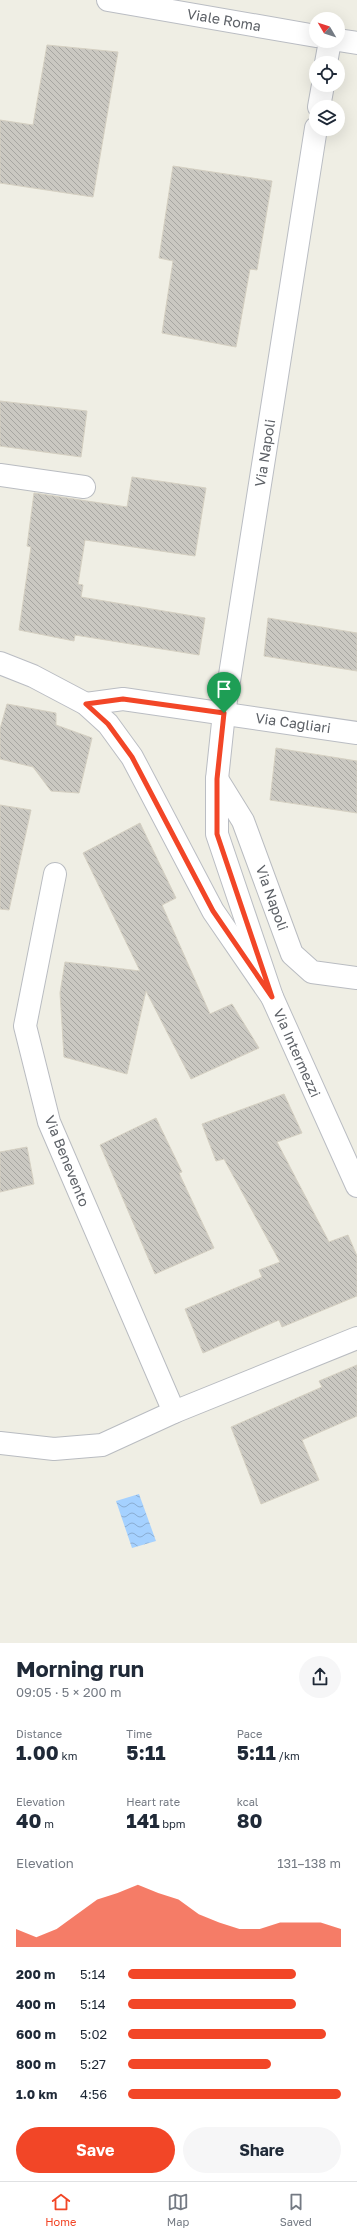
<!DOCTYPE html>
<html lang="en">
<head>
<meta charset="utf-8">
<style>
	body { margin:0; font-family:"Golos Text",sans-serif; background:#f6f6f7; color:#1f2937; height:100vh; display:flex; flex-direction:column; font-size:15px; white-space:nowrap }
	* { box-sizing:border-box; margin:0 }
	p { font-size:13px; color:#747a83 }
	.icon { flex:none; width:22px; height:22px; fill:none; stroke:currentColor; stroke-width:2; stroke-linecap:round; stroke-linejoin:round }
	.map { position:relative; height:1643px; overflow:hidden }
	.drawer { display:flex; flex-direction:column; background:#fff; flex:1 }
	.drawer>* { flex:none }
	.needle { width:26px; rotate:309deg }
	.tools { position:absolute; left:309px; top:12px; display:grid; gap:8px }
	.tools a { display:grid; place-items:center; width:36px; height:36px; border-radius:50%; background:#fff; box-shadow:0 4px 16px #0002; font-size:20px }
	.pin { position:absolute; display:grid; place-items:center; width:34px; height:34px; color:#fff; margin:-41px -17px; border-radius:50% 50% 50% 0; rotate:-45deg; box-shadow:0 0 4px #0007 }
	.pin .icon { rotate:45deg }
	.round { display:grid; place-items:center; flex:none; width:42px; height:42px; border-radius:21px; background:#f6f6f7 }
	.summary { display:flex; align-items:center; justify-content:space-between; height:68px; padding:0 16px }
	h1 { font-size:22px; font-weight:700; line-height:30px }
	.stats { display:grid; grid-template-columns:repeat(3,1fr); gap:6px; height:68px; padding:4px 16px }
	.stats div { display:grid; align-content:center }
	.stats b { font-size:20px; font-weight:700 }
	.stats small { font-size:11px; font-weight:400 }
	.stats p { font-size:11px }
	.chart { height:112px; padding:8px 16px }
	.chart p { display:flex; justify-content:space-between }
	.chart svg { width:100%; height:72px; margin-top:4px; fill:#f24627; opacity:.7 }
	.action { display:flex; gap:8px; margin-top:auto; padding:8px 16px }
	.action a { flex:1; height:46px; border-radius:24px; background:#f24627; color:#fff; font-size:16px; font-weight:700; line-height:46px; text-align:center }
	.action a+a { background:#f6f6f7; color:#1f2937 }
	ul { padding:0 16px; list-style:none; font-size:13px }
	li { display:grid; grid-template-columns:64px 48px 1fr; align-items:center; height:30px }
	li i { height:10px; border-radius:5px; background:#f24627 }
	.dock { display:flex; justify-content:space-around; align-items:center; height:56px; border-top:1px solid #e0e1e3; background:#fff; font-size:11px; color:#747a83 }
	.dock a { display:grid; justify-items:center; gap:2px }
	.dock .on { color:#f24627 }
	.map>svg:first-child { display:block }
	.water { fill:url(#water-waves) }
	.building { fill:url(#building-back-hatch); stroke:#d5d0c2 }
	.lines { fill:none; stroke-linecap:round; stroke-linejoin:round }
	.street-casing { stroke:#b9bcc1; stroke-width:24 }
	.secondary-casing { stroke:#babdc3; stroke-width:24 }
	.street { stroke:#fff; stroke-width:22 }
	.secondary { stroke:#fff; stroke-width:22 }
	.route-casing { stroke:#fff; stroke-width:8 }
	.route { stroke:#f24627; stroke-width:5 }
	.labels { text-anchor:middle; stroke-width:3.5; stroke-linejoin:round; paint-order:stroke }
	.street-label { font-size:14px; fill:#5c6066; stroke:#fff }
</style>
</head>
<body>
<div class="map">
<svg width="357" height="1643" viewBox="0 0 357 1643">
	<defs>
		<pattern id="water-waves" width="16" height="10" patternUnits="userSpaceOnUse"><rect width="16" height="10" fill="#a5d1ff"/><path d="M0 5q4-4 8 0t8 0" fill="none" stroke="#8aadd2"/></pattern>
		<pattern id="building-back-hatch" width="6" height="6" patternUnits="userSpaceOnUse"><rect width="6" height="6" fill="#cac8c1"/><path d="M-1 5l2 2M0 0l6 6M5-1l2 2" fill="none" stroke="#a7a6a1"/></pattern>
	</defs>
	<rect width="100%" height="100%" fill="#efeee4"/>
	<polygon class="water" points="139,1494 156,1541 132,1548 116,1501"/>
	<g class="building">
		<polygon points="47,45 118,52 93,197 0,183 0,120 33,125"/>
		<polygon points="173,166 272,181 257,270 250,269 236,347 162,333 173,261 159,258"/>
		<polygon points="0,401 87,411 81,457 0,446"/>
		<polygon points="132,477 206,488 195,556 85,540 78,584 83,585 81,597 205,618 199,655 75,635 74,641 19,630 31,547 27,546 34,493 127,507"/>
		<polygon points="268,618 357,633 357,671 264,656"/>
		<polygon points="7,704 56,713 56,725 92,738 79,793 51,791 33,767 0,759 0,729"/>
		<polygon points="276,748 357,761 357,813 270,800"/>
		<polygon points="0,805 31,810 9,910 0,909"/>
		<polygon points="140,823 176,898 162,905 210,1014 232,1004 259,1048 191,1079 146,991 127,1074 64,1057 60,993 65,962 140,971 83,853"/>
		<polygon points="284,1094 302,1133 277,1142 329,1242 348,1235 357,1256 357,1296 282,1327 279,1320 203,1353 185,1309 262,1277 259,1270 280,1262 224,1159 216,1161 202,1124"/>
		<polygon points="156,1118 182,1172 179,1173 214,1248 155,1274 100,1145"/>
		<polygon points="27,1147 34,1184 0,1192 0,1152"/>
		<polygon points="357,1365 357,1416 302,1440 319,1480 261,1504 231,1427 322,1387 319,1381"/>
	</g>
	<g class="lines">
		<defs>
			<g id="street">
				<polyline points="0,475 84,487"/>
				<polyline points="217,779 243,821 292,954 312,972 357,978"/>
				<polyline points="55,874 25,1026 49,1122 174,1412"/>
				<polyline points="0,1443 54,1449 102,1445 174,1412 357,1338"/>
			</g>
			<g id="secondary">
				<polyline points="108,0 316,36"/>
				<polyline points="338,40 357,43"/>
				<polyline points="326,63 330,41"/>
				<polyline points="319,107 323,85"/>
				<polyline points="0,663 33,676 86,704 108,724 132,757 213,911 272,997 357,1186"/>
				<polyline points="86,704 123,699 357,733"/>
				<polyline points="272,997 217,834 217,779 224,713 316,128"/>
			</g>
		</defs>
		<use href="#street" class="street-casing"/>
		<use href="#secondary" class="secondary-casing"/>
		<use href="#street" class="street"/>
		<use href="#secondary" class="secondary"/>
	</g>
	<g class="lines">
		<defs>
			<polygon id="route" points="123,699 224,713 217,779 217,834 272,997 213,911 132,757 108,724 86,704"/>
		</defs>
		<use href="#route" class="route-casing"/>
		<use href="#route" class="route"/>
	</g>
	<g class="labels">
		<g class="street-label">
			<text transform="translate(224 20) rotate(10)" y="5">Viale Roma</text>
			<text transform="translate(265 453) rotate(-81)" y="5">Via Napoli</text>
			<text transform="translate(293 723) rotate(8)" y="5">Via Cagliari</text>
			<text transform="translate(272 898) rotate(70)" y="5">Via Napoli</text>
			<text transform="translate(297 1053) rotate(66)" y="5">Via Intermezzi</text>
			<text transform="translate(67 1161) rotate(68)" y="5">Via Benevento</text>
		</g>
	</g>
</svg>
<div class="tools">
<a><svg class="needle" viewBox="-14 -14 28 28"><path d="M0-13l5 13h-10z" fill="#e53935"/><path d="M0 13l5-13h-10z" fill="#747a83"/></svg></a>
<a><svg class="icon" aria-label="locate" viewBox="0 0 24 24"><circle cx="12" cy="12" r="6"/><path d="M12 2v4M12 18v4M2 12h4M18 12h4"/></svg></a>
<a><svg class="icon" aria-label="layers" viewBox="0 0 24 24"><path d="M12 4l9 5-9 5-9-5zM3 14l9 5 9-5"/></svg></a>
</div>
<div class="pin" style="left:224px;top:713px;background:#1e9e55"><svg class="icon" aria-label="arrive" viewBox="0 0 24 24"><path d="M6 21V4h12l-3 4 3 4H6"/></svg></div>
</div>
<section class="drawer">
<div class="summary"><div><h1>Morning run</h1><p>09:05 · 5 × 200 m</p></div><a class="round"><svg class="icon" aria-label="share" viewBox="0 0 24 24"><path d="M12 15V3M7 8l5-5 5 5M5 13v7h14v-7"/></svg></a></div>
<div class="stats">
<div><p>Distance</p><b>1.00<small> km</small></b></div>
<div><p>Time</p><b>5:11</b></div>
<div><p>Pace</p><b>5:11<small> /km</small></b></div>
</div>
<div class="stats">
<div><p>Elevation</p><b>40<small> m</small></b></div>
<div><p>Heart rate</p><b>141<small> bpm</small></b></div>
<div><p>kcal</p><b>80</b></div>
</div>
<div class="chart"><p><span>Elevation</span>131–138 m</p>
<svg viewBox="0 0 160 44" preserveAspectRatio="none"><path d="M0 44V33L10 38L20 33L30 24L40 15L50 11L60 6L70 11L80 15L90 24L100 29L110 33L120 33L130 29L140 29L150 29L160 33V44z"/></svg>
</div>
<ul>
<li><b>200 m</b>5:14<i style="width:79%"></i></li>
<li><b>400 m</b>5:14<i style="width:79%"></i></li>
<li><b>600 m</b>5:02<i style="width:93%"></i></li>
<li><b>800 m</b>5:27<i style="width:67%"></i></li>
<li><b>1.0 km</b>4:56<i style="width:100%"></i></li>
</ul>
<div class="action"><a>Save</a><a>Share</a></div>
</section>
<nav class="dock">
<a class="on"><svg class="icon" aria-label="home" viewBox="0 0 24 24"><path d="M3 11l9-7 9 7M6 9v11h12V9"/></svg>Home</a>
<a><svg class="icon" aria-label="map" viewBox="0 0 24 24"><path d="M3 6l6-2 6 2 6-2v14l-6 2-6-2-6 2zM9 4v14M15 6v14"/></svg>Map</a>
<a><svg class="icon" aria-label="saved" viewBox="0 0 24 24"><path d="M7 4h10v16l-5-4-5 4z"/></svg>Saved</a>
</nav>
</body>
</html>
